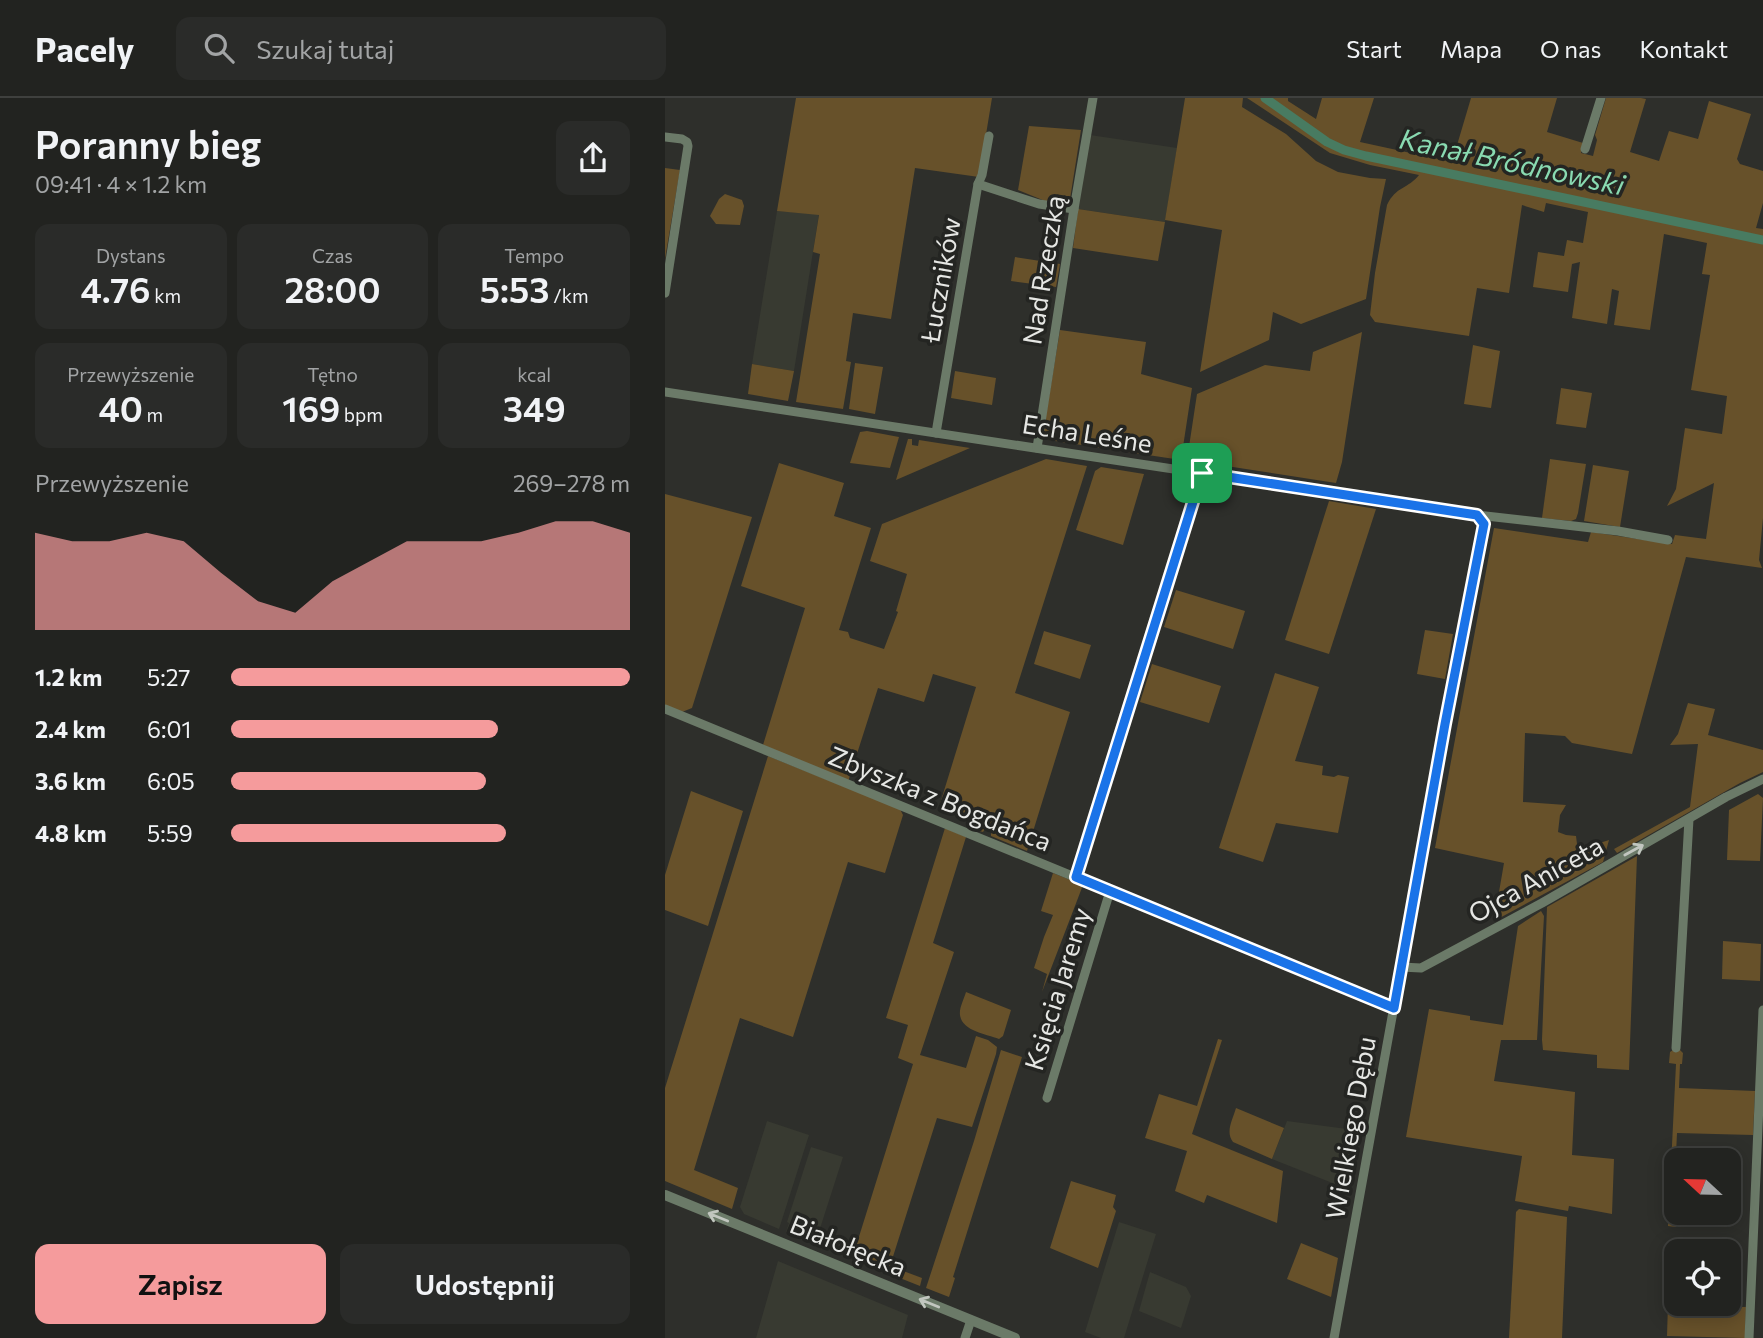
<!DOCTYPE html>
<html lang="pl">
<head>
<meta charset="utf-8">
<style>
	body { margin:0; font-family:Commissioner,sans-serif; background:#2a2b29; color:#f1f3f6; height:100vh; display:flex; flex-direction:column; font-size:26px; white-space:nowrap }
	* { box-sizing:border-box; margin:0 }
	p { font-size:23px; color:#a2a4a5 }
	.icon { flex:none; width:38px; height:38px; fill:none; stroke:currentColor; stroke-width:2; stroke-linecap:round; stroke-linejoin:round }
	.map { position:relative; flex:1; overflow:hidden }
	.panel { display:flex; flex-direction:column; background:#222320; width:665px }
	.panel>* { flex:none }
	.needle { width:46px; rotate:292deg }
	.buttons { position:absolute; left:999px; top:1050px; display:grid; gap:14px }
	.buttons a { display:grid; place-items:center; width:77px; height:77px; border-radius:14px; background:#222320; box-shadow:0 4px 18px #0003,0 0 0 2px #3f403e; font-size:35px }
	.pin { position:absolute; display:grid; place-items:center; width:60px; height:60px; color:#fff; margin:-30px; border-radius:14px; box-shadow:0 4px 10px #0006 }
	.round { display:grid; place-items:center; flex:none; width:74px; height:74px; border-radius:14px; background:#2a2b29 }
	.head { display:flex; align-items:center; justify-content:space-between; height:119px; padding:0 35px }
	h1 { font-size:38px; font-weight:600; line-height:52px }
	.figures { display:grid; grid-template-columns:repeat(3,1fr); gap:10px; height:119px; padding:7px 35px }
	.figures div { display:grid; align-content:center; border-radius:14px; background:#2a2b29; text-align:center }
	.figures b { font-size:35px; font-weight:600 }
	.figures small { font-size:19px; font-weight:400 }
	.figures p { font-size:19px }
	.chart { height:196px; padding:14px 35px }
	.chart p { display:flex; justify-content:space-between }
	.chart svg { width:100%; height:126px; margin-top:7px; fill:#f59b9c; opacity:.7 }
	.action { display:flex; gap:14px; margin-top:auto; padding:14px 35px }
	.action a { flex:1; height:80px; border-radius:14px; background:#f59b9c; color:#111; font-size:28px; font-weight:600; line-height:80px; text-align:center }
	.action a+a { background:#2a2b29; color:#f1f3f6 }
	ul { padding:0 35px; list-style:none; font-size:23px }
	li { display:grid; grid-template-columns:112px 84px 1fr; align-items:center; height:52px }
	li i { height:18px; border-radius:9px; background:#f59b9c }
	header { display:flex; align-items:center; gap:42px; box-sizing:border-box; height:98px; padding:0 35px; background:#222320; border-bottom:2px solid #3f403e }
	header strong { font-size:33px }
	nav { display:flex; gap:38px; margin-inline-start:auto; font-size:24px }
	.search { width:490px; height:63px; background:#2a2b29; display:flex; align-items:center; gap:18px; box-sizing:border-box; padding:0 24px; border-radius:14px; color:#a2a4a5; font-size:26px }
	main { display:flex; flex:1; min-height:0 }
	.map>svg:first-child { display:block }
	.built { fill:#383a31 }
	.green { fill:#67512a }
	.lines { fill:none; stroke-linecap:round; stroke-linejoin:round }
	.canal { stroke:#487b61; stroke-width:9 }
	.minor { stroke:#6b7a68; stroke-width:9 }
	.tertiary { stroke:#6b7a68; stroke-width:10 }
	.oneway { stroke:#c1c6bf }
	.route-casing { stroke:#fff; stroke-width:14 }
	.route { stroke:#1a73e8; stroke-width:9 }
	.labels { text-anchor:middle; stroke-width:7; stroke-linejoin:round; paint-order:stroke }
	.street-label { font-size:26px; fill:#e6e7e4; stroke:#242522 }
	.water-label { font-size:28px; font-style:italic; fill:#89dab1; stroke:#242522 }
</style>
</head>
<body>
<header>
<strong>Pacely</strong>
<div class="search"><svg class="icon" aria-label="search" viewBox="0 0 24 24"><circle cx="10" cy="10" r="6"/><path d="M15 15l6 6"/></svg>Szukaj tutaj</div>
<nav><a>Start</a><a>Mapa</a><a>O nas</a><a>Kontakt</a></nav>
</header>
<main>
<section class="panel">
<div class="head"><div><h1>Poranny bieg</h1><p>09:41 · 4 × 1.2 km</p></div><a class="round"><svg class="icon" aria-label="share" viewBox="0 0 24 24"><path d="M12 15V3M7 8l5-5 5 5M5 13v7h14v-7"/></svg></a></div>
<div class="figures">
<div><p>Dystans</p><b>4.76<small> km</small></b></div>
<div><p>Czas</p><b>28:00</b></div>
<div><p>Tempo</p><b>5:53<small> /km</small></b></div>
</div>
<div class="figures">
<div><p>Przewyższenie</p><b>40<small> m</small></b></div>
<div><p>Tętno</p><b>169<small> bpm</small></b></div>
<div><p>kcal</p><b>349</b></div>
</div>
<div class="chart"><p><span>Przewyższenie</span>269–278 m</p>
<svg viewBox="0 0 160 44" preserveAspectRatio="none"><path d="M0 44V10L10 13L20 13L30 10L40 13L50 24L60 34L70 38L80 27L90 20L100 13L110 13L120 13L130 10L140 6L150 6L160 10V44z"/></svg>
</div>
<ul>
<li><b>1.2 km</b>5:27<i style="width:100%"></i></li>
<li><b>2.4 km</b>6:01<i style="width:67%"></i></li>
<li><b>3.6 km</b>6:05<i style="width:64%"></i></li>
<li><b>4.8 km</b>5:59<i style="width:69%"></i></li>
</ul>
<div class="action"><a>Zapisz</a><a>Udostępnij</a></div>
</section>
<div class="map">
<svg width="1098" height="1240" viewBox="0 0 1098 1240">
	<rect width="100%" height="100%" fill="#2e2f2b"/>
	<g class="built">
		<polygon points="425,37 512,50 500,124 413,111"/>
		<polygon points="112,113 154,116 129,273 87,266"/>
		<polygon points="102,1023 144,1037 114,1131 79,1116 75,1109"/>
		<polygon points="622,1023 697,1033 685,1092 607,1061"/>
		<polygon points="146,1049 178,1059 150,1146 121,1134 124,1125 122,1124"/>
		<polygon points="454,1124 491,1136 459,1240 436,1240 420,1234"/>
		<polygon points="113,1163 243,1217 237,1240 91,1240"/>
		<polygon points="485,1174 521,1189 526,1198 516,1230 474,1213"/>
	</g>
	<g class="green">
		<polygon points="131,0 327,0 314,79 250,70 226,221 188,215 181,263 186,264 178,311 131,304 155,156 148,154 154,117 112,113"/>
		<polygon points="520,0 578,0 577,9 621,36 651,63 673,74 705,80 721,81 715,109 701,201 636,226 608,214 604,242 535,274 557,132 500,122"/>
		<path d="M582,0H623V3L651,21L657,0H709L695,44L787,64L806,0H892L882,34L918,45L916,55L928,58L932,42L930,37L941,0H976L981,1L965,54L994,63L1004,33L1033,41L1044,3L1086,16L1072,61L1075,66L1098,73V105L1091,130L1098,131V420L1094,462L1097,470L1021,459L967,656L907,645L900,638L860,635L858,704L901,707L895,717L893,734L901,737L911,738L912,746L919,750L944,742L938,764L829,823L839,765L770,750L829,430L923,444L926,434L1007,446L1010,437L1041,441L1049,385L1002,408L1011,391L1020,330L1057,336L1062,298L1026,292L1045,177L1037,176L1042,145L999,136L985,232L949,227L954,193L947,191L942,226L907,220L915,164L907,166L903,194L868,189L873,154L899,158L902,142L918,145L923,114L881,105L879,114L857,107L844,195L812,190L804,238L710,224L705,217L710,175L722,107C731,88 743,91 754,77L705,67L665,55Z"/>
		<polygon points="364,28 416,32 405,101 401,104 380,103 353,92"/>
		<polygon points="0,70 15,72 0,161"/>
		<polygon points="60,96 77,102 79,108 75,127 51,126 45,118 54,101"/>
		<polygon points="413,111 500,124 493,163 408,150"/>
		<polygon points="350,159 395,166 391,189 346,183"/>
		<polygon points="395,232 481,244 476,276 527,290 516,362 377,341"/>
		<polygon points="697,234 677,364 671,385 522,362 532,296 600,267 645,273 648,254"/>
		<polygon points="808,247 835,253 826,310 799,306"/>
		<polygon points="190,265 218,269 210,316 184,311"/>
		<polygon points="87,266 129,273 123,303 83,296"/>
		<polygon points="290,273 331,280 327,307 286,300"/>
		<polygon points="896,290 927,295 921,330 891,326"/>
		<polygon points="202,333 234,339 225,370 185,365 195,334"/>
		<polygon points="243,341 247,341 247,347 253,348 254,342 305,350 231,382"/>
		<polygon points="381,361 422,368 350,595 405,614 362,753 326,738 326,733 320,731 318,734 308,731 310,723 274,709 311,589 268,576 259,604 213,590 183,684 98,647 140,510 76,488 114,365 179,385 169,418 206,430 174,532 183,534 185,540 219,551 233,514 231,513 242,476 205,463 217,426"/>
		<polygon points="885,361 921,366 913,415 911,421 906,423 877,420"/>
		<polygon points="928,367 964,373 955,429 919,423"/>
		<polygon points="436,369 479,376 458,447 411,432 430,373"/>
		<polygon points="0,396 87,419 27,610 17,614 0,607"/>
		<polygon points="664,403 711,411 664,556 620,542"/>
		<polygon points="511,492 580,513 568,551 499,529"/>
		<polygon points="760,532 788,536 780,581 752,576"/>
		<polygon points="379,533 426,547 415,581 369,566"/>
		<polygon points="487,566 556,588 544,625 475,604"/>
		<polygon points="610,575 654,589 630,663 658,668 657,677 669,679 673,677 684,679 673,735 611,725 598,764 554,750"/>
		<polygon points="1023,605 1050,611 1043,637 1098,652 1098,674 1075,685 952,755 949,751 1025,709 1033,646 1005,647 1013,636"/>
		<polygon points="103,658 235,711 238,717 220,775 183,764 128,939 75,920 29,1072 73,1090 67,1111 0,1083 0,990"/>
		<polygon points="26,693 78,713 43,828 0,812 0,777"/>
		<polygon points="1093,696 1098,700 1095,763 1062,762 1064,712"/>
		<polygon points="280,730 301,739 268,845 289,854 255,957 301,970 311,938 323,942 332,949 331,956 307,1029 272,1020 225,1168 257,1180 255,1188 187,1161 248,966 233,960 243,927 221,920"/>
		<polygon points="972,758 964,972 932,970 932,957 878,952 877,942 882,809"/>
		<polygon points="388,775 418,787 377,894 382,876 369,870 379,839 388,817 376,813"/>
		<polygon points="876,813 879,818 872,942 836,942 829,983 910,994 907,1057 949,1061 947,1116 904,1108 903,1113 850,1103 857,1058 741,1039 764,911 805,918 805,922 838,927 853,828"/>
		<polygon points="1058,843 1096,846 1095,883 1057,881"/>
		<path d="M301,894L346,912L338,938L334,941C321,936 297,933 295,917C294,910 299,901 301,894Z"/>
		<polygon points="553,941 557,942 527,1036 618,1073 612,1125 542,1097 539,1105 510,1093 522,1053 480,1040 494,996 532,1008"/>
		<polygon points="336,952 357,959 288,1179 290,1180 284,1199 261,1190 309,1043"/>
		<polygon points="1008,952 1015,952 1018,955 1017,966 1015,966 1014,990 1090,993 1088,1037 1012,1035 1008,1122 1012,1126 1011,1129 1003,1128 1011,966 1004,965 1005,954"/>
		<path d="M571,1010L619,1030L607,1061L568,1044C560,1034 568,1021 571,1010Z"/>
		<polygon points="406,1083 451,1097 448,1109 451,1113 433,1170 385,1150"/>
		<polygon points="854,1111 902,1119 897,1240 844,1240 851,1114"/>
		<polygon points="636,1145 673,1160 666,1199 622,1181"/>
		<polygon points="1004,1173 1011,1173 1012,1206 1042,1206 1042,1208 1081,1209 1080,1240 1002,1238"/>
	</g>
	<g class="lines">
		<polyline class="canal" points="600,0 662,44 679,52 701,58 1098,142"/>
		<g class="minor">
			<polyline points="0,39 17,41 22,44 23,48 0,195"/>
			<polyline points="920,51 936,0"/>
			<polyline points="313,86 374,106 409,111"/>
			<polyline points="0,294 812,417 953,433 1003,442"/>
			<polyline points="271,335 313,86 317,77 324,38"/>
			<polyline points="372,350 409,111 428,0"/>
			<polyline points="0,611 729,910"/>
			<polyline points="411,779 537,375"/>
			<polyline points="736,869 756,870 877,805 1061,699 1098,681"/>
			<polyline points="1011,950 1024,721"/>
			<polyline points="382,1000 445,793"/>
			<polyline points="300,1240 306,1222"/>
			<polyline points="669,1240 780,626 819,426 812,417"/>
			<polyline points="1084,1240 1098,912"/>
		</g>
		<polyline class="tertiary" points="0,1097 350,1240"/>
	</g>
	<defs><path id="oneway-shaft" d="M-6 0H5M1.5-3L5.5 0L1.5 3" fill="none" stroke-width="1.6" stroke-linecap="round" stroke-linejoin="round" transform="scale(1.75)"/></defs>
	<g class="oneway">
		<use href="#oneway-shaft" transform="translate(969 752) rotate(-29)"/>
		<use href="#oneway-shaft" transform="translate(53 1119) rotate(-158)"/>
		<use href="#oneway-shaft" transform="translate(264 1205) rotate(-158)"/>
	</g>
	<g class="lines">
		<defs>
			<polygon id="route" points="537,375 812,417 819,426 780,626 729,910 411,779"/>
		</defs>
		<use href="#route" class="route-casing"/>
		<use href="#route" class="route"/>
	</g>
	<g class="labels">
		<g class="street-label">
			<text transform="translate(379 172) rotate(-81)" y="9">Nad Rzeczką</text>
			<text transform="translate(276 182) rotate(-80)" y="9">Łuczników</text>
			<text transform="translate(422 336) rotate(9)" y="9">Echa Leśne</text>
			<text transform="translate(275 701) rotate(22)" y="9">Zbyszka z Bogdańca</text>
			<text transform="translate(871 782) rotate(-29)" y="9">Ojca Aniceta</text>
			<text transform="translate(393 891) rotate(-73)" y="9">Księcia Jaremy</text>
			<text transform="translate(686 1030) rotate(-80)" y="9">Wielkiego Dębu</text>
			<text transform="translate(183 1148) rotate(22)" y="9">Białołęcka</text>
		</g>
		<g class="water-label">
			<text transform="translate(847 64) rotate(12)" y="10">Kanał Bródnowski</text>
		</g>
	</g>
</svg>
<div class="buttons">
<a><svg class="needle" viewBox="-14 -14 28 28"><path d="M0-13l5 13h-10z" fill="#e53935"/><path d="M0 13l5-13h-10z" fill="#a2a4a5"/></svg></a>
<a><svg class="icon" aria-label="locate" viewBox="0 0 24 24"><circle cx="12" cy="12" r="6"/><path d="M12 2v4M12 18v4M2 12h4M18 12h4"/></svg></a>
</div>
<div class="pin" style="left:537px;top:375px;background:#1e9e55"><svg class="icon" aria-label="arrive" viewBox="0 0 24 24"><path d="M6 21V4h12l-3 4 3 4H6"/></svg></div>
</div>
</main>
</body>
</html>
